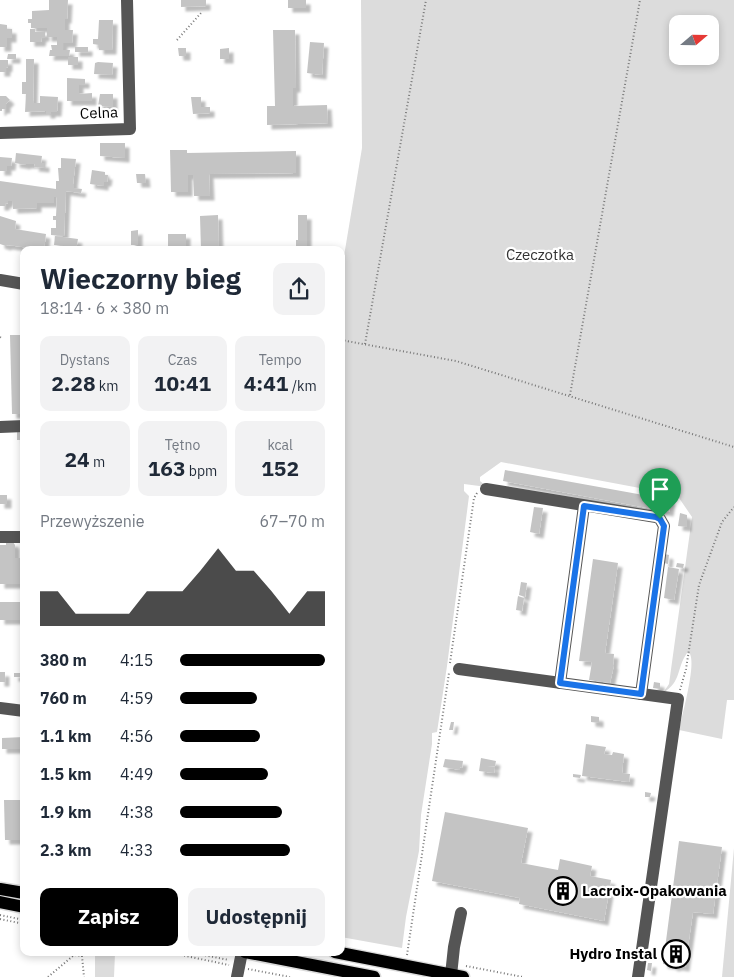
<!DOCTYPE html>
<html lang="pl">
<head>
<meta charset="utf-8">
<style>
	body { margin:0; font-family:"IBM Plex Sans",sans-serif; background:#f2f2f3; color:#1f2937; height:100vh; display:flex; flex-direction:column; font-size:19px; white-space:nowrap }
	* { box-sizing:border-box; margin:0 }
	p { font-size:16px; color:#747a83 }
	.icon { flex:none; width:28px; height:28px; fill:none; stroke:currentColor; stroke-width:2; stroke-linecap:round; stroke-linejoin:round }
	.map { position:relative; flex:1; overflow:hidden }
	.side { position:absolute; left:20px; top:246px; width:325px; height:710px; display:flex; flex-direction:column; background:#fff; border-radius:10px; box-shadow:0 2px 8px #0003 }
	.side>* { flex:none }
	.needle { width:32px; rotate:70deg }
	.fabs { position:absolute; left:669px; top:15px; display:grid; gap:10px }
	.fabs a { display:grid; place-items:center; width:50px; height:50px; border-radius:10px; background:#fff; box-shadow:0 2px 8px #0003; font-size:25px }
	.pin { position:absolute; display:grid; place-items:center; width:42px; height:42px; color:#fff; margin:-51px -21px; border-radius:50% 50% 50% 0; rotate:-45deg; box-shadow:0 0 5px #0007 }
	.pin .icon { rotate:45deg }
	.round { display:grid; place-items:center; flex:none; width:52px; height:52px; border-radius:10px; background:#f2f2f3 }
	.overview { display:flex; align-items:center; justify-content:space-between; height:85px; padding:0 20px }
	h1 { font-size:28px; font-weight:800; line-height:38px }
	.stats { display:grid; grid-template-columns:repeat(3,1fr); gap:8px; height:85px; padding:5px 20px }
	.stats div { display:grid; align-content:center; border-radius:10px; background:#f2f2f3; text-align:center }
	.stats b { font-size:21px; font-weight:800 }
	.stats small { font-size:14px; font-weight:400 }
	.stats p { font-size:14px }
	.chart { height:140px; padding:10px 20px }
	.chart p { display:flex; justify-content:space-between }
	.chart svg { width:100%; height:90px; margin-top:5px; fill:#000; opacity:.7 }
	.primary-button { display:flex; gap:10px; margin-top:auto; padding:10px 20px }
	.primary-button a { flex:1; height:58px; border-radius:10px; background:#000; color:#fff; font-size:20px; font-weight:800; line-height:58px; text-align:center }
	.primary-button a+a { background:#f2f2f3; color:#1f2937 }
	ul { padding:0 20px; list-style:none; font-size:16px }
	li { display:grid; grid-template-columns:80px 60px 1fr; align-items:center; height:38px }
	li i { height:12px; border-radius:6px; background:#000 }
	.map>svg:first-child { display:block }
	.green { fill:#dcdcdc; fill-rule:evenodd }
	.building { fill:#c4c4c4; filter:url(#shadow) }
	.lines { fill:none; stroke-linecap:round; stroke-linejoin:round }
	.major-casing { stroke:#dbdbdb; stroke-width:15 }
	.path { stroke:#777; stroke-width:2; stroke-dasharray:1 2.5; stroke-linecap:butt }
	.minor { stroke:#555; stroke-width:12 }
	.major { stroke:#000; stroke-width:12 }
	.route-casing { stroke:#fff; stroke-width:10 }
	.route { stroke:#1a73e8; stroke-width:6 }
	.labels { text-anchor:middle; stroke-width:4.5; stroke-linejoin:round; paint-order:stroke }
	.street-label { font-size:15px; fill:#000; stroke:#fff }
	.park-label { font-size:15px; fill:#333; stroke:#fff }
	.poi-label { font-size:15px; font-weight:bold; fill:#000; stroke:#fff; text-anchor:start }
</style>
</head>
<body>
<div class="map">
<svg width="734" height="977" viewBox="0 0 734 977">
	<defs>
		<filter id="shadow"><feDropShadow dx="4.5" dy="4.5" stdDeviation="1" flood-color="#0004"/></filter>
	</defs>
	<rect width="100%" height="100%" fill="#fff"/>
	<g class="green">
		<path d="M361,0H734V700H727L722,739L679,730C682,715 696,666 690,654L687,653C676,669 682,681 663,693L669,684L692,517L677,495L501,462L480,477V481L487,487L464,484V491L469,496L447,666L437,732L432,733V744L421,815L419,851L406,917L402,948L341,937V274L362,148ZM678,24H710V56H678Z"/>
		<polygon points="734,848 734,977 722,977"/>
		<polygon points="95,953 115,953 114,977 95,977"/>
	</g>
	<g class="building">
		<polygon points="49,0 68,0 67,19 65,19 65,30 73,30 72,43 63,43 63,50 70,50 69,56 49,56 50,50 52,50 51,45 57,45 57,37 47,37 47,28 31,28 31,23 28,23 28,19 32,19 32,11 49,10"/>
		<polygon points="181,0 206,0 206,6 181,7"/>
		<rect x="288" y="0" width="18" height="8"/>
		<polygon points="99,20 113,20 112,50 99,50 99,45 93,44 93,39 98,39"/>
		<polygon points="0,24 7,25 7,29 12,29 12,38 7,38 7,47 0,47"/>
		<polygon points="30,29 35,29 35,32 45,31 45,37 42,37 41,42 30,42"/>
		<polygon points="273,30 295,30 296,88 293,88 293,106 327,105 328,123 267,125 267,106 275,106"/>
		<polygon points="310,42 324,43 322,75 307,73"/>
		<rect x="75" y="47" width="13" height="5"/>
		<polygon points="178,48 186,48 186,56 179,56"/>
		<polygon points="229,48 229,59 220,59 220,49"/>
		<polygon points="8,54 16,54 16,59 7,59"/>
		<rect x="68" y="57" width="10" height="8"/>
		<polygon points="26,59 34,59 33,103 40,103 40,96 58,97 57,112 51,112 51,114 46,114 46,111 25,112 26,94 22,94 22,82 26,82"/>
		<polygon points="0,60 8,60 8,67 6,68 6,72 0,72"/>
		<polygon points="98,62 113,63 112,75 94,74 95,63"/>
		<polygon points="67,78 85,79 85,84 79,84 79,94 92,93 92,101 67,101"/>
		<polygon points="100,94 113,94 113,107 98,106"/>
		<polygon points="0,96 6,96 10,100 6,104 6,109 2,109 2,111 0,111"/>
		<polygon points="191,97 201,97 201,107 210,107 210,113 193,114"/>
		<polygon points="100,143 125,143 125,158 100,156"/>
		<polygon points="170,150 187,150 187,153 296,151 296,173 209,174 210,196 194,196 193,175 188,175 188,192 171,192"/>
		<polygon points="16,153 42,156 41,163 45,163 45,168 34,167 35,164 26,164 26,165 15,163"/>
		<polygon points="0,157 12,158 11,166 7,166 7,171 0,171"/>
		<polygon points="61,158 76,159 73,184 74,184 74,188 82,189 81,193 66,191 64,236 51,235 51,228 56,228 56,220 53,220 53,216 56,216 57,197 54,197 54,203 37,203 37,208 13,209 12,201 8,201 8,203 5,204 5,206 0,206 0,181 56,189 56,181 59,181 58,168 61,168"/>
		<polygon points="92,170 105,172 105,175 108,175 107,182 104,182 104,186 90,184"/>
		<polygon points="136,174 145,174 146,183 137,183"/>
		<polygon points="218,215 219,250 201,250 200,216"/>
		<polygon points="298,215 307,215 307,250 296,250 296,240 298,240"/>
		<polygon points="0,216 16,221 15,229 46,234 44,250 8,245 6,246 0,244"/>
		<polygon points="138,230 138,245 131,245 131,231"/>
		<rect x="168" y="234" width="18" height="16"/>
		<polygon points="55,236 78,239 76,250 73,250 73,247 54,245"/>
		<polygon points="10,335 24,335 24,414 12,414"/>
		<rect x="17" y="431" width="7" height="9"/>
		<polygon points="505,470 671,500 669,512 503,481"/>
		<rect x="0" y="495" width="7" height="9"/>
		<polygon points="534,507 543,508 539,534 530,532"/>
		<polygon points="680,513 687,515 687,527 678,526"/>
		<polygon points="13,542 15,545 15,558 24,558 24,584 0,584 0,545 6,545 6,543"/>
		<polygon points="665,554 669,555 668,564 664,563"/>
		<polygon points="593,559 618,563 605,653 614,654 613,665 614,665 610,683 589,680 592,662 579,661"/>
		<polygon points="677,563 684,564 683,568 676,567"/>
		<polygon points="668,567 679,569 674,600 664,598"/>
		<polygon points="521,582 527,583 525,597 519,595"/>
		<polygon points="518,596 524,598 522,611 516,610"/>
		<rect x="0" y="602" width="24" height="18"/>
		<rect x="0" y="672" width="5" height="10"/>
		<rect x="14" y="673" width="7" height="4"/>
		<polygon points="654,682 660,683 660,689 653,688"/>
		<polygon points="591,716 599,717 599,723 591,722"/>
		<polygon points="451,722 454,722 453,730 449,730"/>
		<polygon points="24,737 24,749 2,749 2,738"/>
		<polygon points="586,744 606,747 604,754 612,755 613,752 624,754 622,773 630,774 629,782 582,776"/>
		<polygon points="481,758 496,761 495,766 487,766 495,767 494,773 479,771"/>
		<polygon points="445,759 463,761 462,768 460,767 460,770 443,767"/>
		<polygon points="573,774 581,775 580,778 573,777"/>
		<polygon points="645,792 651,793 650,797 645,797"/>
		<polygon points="4,800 24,800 24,840 5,840"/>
		<polygon points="445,812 528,828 521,863 558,870 560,859 592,866 590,876 611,880 604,921 519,904 520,898 432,881"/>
		<polygon points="679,841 722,847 713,914 693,912 685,967 678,966 674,967 671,965 663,964"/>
		<polygon points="648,963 652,963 651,971 647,970"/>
	</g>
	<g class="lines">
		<defs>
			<g id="major">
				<polyline points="0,889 24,893"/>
				<polyline points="0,902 24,907"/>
				<polyline points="245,952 374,977"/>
				<polyline points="335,952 463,977"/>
			</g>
		</defs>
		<use href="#major" class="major-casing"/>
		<g class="path">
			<polyline points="177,40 201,13"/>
			<polyline points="0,337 1,338"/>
			<polyline points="341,340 456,361 734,447"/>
			<polyline points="365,344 426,0"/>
			<polyline points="570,395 640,0"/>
			<polyline points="450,663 474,498 477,493"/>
			<polyline points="680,690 686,669 699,585 722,522 734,507"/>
			<polyline points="0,915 24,920"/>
			<polyline points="0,919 24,924"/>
			<polyline points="167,952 229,965"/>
			<polyline points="188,952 229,960"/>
			<polyline points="407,955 449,673"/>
			<polyline points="466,966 523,977"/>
			<polyline points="248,969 290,977"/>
			<polyline points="48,977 74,955 82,956 84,977"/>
		</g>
		<g class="minor">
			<polyline points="0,133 130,129 127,0"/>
			<polyline points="0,280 24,284"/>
			<polyline points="0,427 24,426"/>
			<polyline points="486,489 656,517 660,519 664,526 641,694"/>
			<polyline points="0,537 24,537"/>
			<polyline points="459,669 678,699 638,977"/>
			<polyline points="560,683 584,506"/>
			<polyline points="0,708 24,711"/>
			<polyline points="451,975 454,947 461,913"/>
			<polyline points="237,977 242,952"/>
		</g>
		<use href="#major" class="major"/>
	</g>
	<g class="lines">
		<defs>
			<polygon id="route" points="584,506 656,517 660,519 664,526 641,694 560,683"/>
		</defs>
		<use href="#route" class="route-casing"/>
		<use href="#route" class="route"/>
	</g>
	<defs>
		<symbol id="building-ring" viewBox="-11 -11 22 22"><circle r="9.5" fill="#fff" stroke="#000" stroke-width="1.5"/><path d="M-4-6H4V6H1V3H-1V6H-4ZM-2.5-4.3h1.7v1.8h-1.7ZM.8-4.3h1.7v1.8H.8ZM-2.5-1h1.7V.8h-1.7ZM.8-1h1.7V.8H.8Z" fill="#000"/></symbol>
	</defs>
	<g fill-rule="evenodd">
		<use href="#building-ring" x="547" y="875" width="32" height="32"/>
		<use href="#building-ring" x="660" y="938" width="32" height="32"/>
	</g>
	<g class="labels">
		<g class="street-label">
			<text transform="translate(99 113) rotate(-2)" y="5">Celna</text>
		</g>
		<g class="park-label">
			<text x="540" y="260">Czeczotka</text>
		</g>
		<g class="poi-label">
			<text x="582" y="896">Lacroix-Opakowania</text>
			<text x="657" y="959" text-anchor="end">Hydro Instal</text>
		</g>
	</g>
</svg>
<div class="fabs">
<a><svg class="needle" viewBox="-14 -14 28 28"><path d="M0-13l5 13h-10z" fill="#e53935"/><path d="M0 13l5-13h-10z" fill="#747a83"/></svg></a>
</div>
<div class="pin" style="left:660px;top:519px;background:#1e9e55"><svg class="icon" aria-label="arrive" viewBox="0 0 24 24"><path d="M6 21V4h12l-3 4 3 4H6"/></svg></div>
<section class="side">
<div class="overview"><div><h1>Wieczorny bieg</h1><p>18:14 · 6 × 380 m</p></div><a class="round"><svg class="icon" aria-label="share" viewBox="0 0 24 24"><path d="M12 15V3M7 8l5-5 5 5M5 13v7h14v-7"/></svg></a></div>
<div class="stats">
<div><p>Dystans</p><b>2.28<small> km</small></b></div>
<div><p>Czas</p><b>10:41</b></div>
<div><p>Tempo</p><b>4:41<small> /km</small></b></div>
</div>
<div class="stats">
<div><b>24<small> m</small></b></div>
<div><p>Tętno</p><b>163<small> bpm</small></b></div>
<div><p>kcal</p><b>152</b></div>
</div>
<div class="chart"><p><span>Przewyższenie</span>67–70 m</p>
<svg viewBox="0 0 160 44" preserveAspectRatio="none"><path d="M0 44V27L10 27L20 38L30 38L40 38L50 38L60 27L70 27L80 27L90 17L100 6L110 17L120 17L130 27L140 38L150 27L160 27V44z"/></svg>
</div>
<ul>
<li><b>380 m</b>4:15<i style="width:100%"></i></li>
<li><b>760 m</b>4:59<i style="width:53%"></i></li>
<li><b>1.1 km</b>4:56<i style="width:55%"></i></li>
<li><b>1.5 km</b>4:49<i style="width:61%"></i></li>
<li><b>1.9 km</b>4:38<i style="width:70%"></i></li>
<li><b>2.3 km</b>4:33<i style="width:76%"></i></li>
</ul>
<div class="primary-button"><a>Zapisz</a><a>Udostępnij</a></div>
</section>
</div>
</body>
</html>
